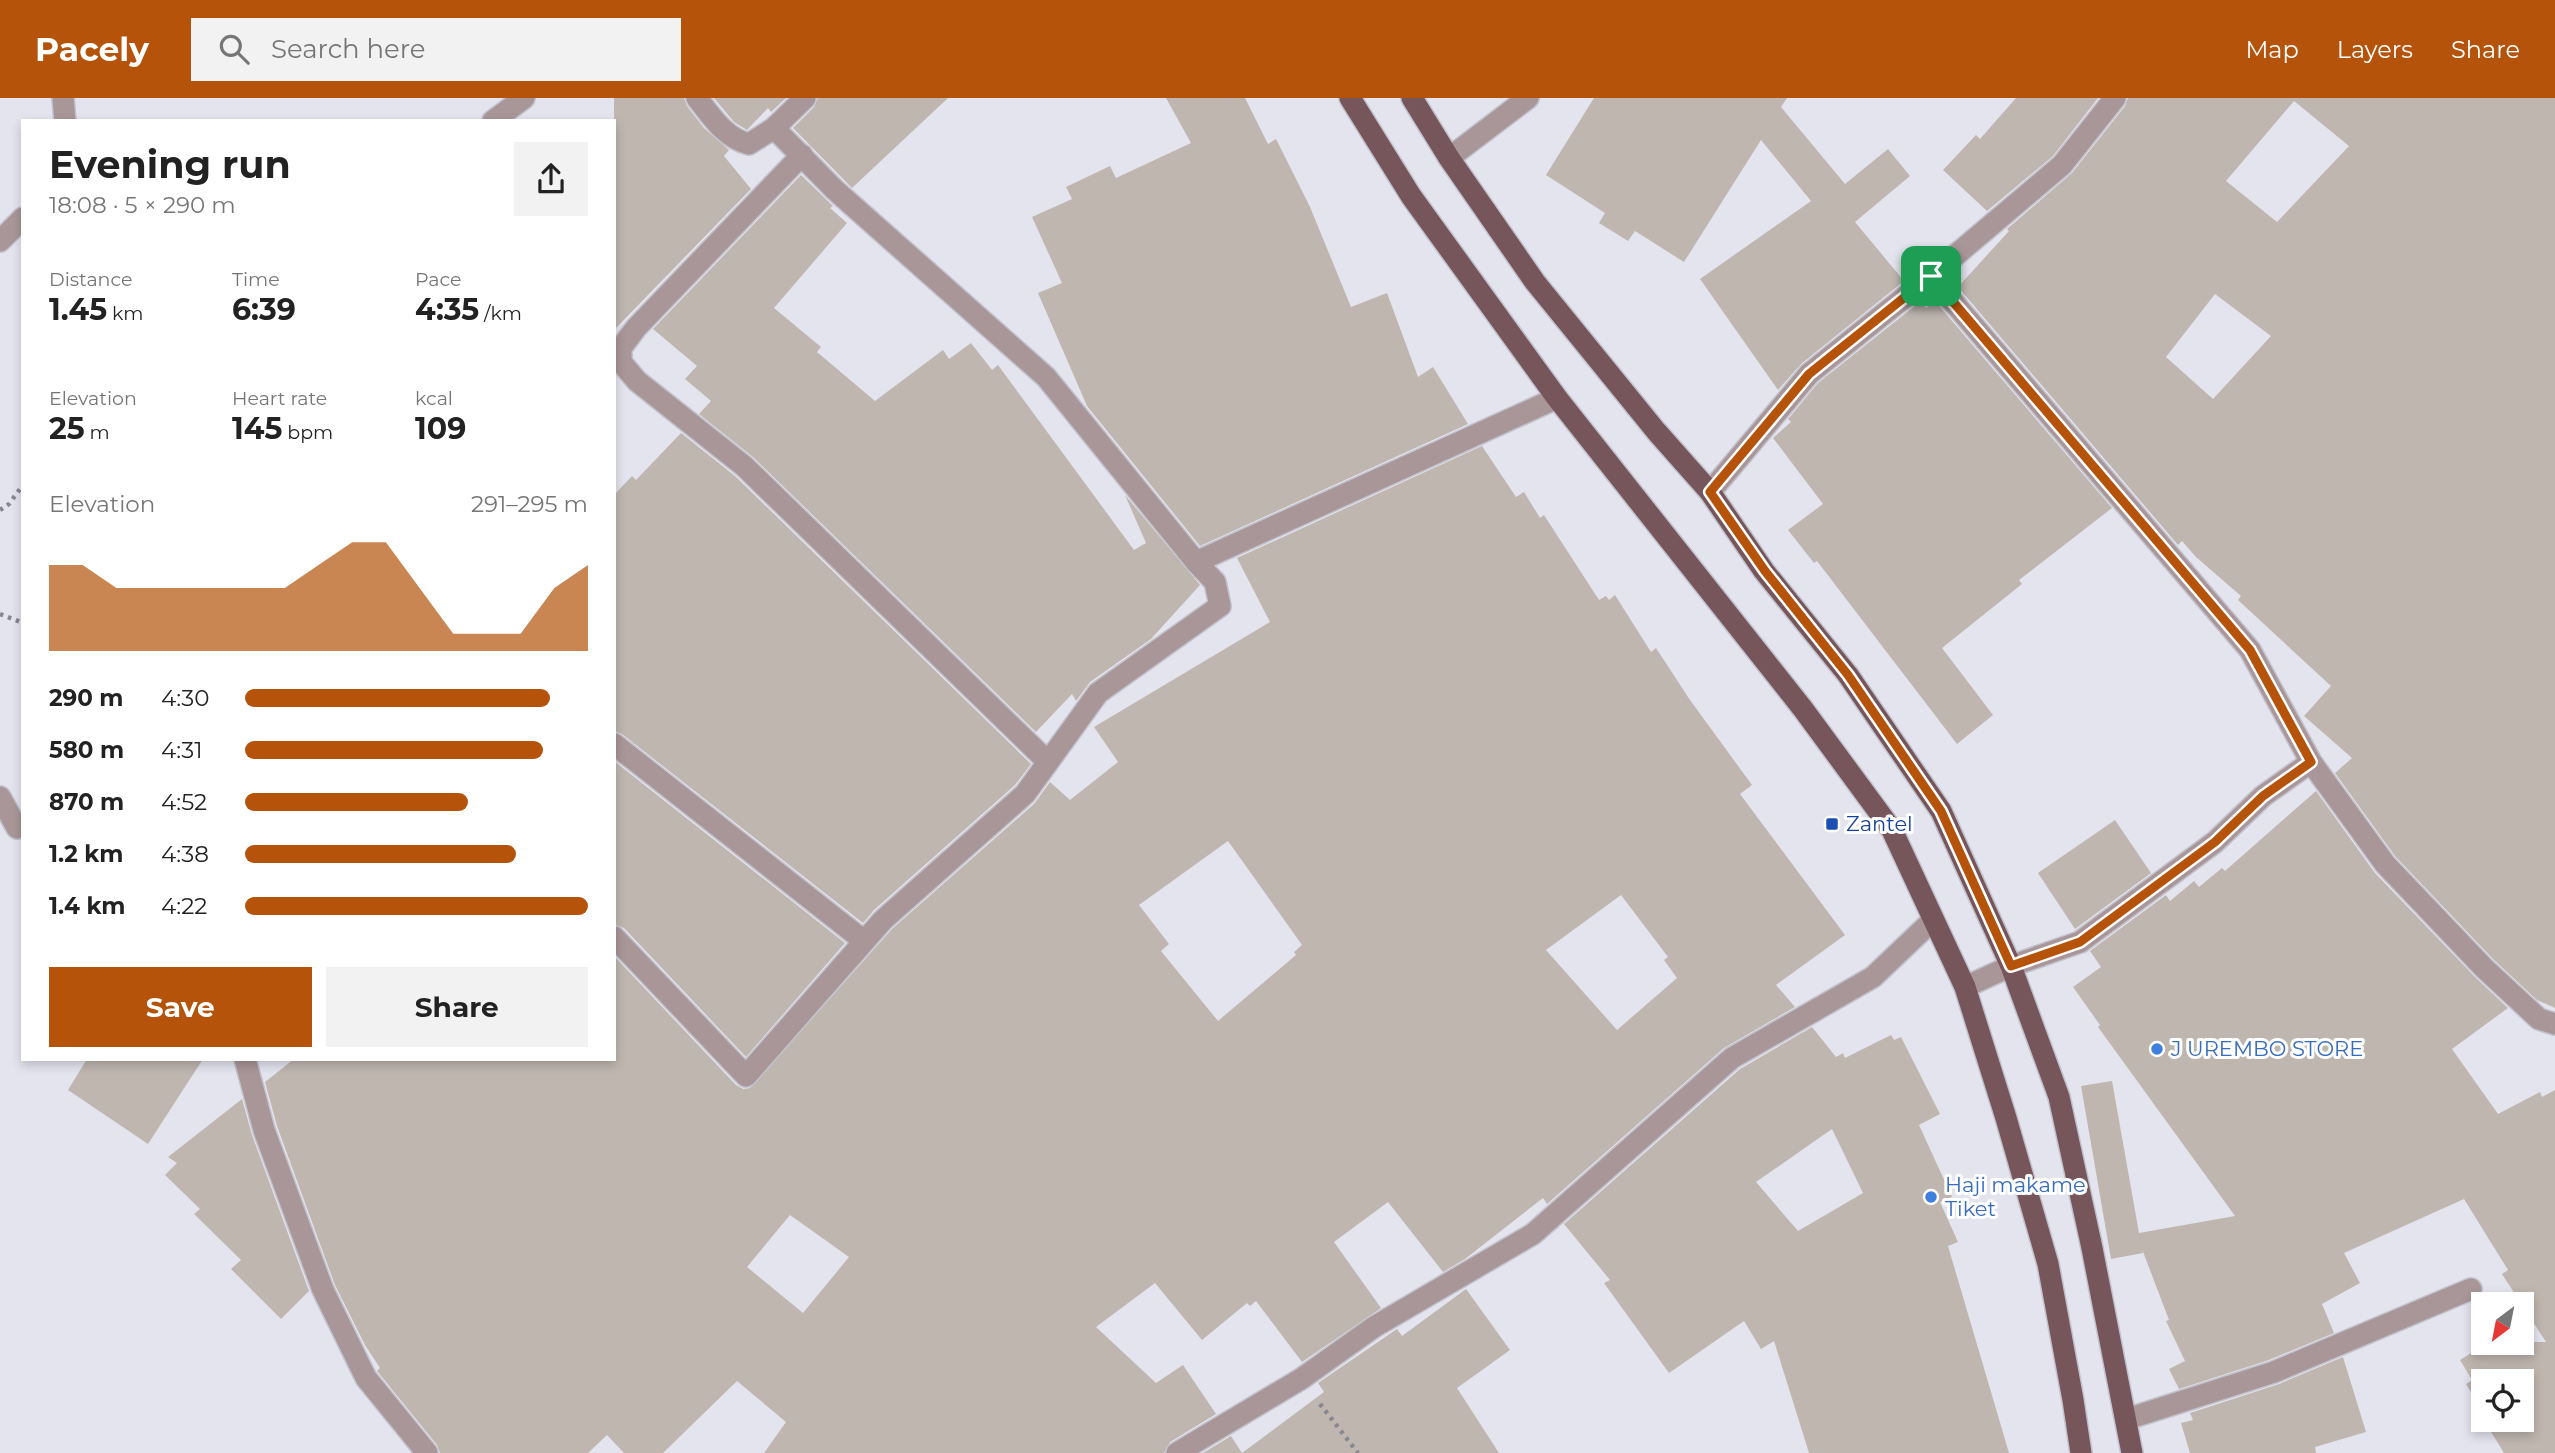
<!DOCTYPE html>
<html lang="en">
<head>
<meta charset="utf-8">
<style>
	body { margin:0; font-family:Montserrat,sans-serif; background:#f2f2f2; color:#222; height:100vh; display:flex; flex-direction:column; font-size:26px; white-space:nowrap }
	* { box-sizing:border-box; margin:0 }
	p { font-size:23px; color:#767676 }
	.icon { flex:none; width:38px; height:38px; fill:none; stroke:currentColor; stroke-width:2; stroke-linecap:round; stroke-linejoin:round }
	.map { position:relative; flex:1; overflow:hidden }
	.side { position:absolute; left:21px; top:21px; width:595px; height:942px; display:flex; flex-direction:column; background:#fff; border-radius:0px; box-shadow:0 4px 10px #0003 }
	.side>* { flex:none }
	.needle { width:46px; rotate:212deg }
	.fabs { position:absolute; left:2471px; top:1194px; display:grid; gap:14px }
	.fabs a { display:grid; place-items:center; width:63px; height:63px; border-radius:0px; background:#fff; box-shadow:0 4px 10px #0003; font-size:35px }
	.pin { position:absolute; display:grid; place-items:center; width:60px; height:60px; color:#fff; margin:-30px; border-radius:14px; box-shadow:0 4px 10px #0006 }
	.round { display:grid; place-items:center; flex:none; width:74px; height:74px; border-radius:0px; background:#f2f2f2 }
	.headline { display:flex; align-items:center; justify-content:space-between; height:119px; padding:0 28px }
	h1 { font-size:38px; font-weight:700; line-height:52px }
	.metrics { display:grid; grid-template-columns:repeat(3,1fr); gap:10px; height:119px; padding:7px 28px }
	.metrics div { display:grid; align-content:center }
	.metrics b { font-size:30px; font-weight:700 }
	.metrics small { font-size:19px; font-weight:400 }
	.metrics p { font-size:19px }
	.chart { height:196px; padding:14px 28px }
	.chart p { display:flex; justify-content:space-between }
	.chart svg { width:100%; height:126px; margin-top:7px; fill:#b45309; opacity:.7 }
	.action { display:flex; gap:14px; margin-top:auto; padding:14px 28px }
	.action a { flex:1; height:80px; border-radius:0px; background:#b45309; color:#fff; font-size:28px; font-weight:700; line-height:80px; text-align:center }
	.action a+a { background:#f2f2f2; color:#222 }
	ul { padding:0 28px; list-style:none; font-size:23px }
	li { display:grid; grid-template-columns:112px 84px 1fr; align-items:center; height:52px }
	li i { height:18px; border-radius:9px; background:#b45309 }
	header { display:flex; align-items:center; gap:42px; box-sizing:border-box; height:98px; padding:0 35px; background:#b45309; color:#fff }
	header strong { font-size:33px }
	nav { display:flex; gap:38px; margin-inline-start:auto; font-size:24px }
	.search { width:490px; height:63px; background:#f2f2f2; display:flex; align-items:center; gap:18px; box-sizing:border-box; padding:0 24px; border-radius:0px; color:#767676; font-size:26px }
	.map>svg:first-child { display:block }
	.building { fill:#bfb6af; fill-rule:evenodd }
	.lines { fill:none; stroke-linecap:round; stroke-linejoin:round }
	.minor-casing { stroke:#c2c2cc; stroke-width:24 }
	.major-casing { stroke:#c2c2cc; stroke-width:24 }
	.path { stroke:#87878f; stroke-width:4.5; stroke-dasharray:3.5 5; stroke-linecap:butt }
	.minor { stroke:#a99699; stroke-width:21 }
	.major { stroke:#76555b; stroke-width:21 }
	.route-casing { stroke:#fff; stroke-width:14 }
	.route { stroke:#b45309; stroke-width:9 }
	.transit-dot { fill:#1a4fb4; stroke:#fff; stroke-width:2.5 }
	.shop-dot { fill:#3f7fe0; stroke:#fff; stroke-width:2.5 }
	.labels { text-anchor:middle; stroke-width:6; stroke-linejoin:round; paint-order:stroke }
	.transit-label { font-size:21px; fill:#164399; stroke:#fff; text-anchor:start }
	.shop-label { font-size:21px; fill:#366cbe; stroke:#fff; text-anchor:start }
</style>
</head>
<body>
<header>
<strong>Pacely</strong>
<div class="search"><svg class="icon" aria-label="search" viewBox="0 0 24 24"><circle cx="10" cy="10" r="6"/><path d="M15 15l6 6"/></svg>Search here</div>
<nav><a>Map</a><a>Layers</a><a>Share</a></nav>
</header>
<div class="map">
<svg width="2555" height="1355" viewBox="0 0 2555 1355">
	<rect width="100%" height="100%" fill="#e4e4ef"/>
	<g class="building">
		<polygon points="614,0 684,0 687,8 704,30 729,52 724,58 751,91 614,232"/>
		<polygon points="714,0 786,0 771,14 768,10 747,32 734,24"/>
		<polygon points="818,0 948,0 852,90 793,30 814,9"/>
		<polygon points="1166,0 1245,0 1268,46 1276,41 1310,109 1351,209 1387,195 1418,279 1433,269 1468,326 1200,448 1087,308 1038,195 1062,185 1032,119 1072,101 1066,89 1110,68 1116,80 1191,45"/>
		<polygon points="1594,0 1787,0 1781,9 1845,86 1888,51 1910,78 1855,124 1904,183 1801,266 1778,292 1700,181 1811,103 1761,42 1684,164 1635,133 1628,143 1599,125 1605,115 1546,77"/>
		<polygon points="2016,0 2098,0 2053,58 1987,113 1943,72 1976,37 1980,41"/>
		<path d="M2128,0H2555V910L2537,902L2493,861L2395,758L2335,675L2352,660L2304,618L2331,588L2238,502L2241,498L2196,459L2182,443L2178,447L1958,189L2009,133L2007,131L2072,75L2125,8ZM2294,3L2349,48L2277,124L2226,83ZM2215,196L2271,238L2213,301L2166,259Z"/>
		<polygon points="801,77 833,108 830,110 847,125 774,210 821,249 817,254 875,303 943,252 949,261 971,245 992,272 998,267 1134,452 1146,445 1125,397 1200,487 1151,541 1090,584 1076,603 1072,596 1036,634 753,359 699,316 711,303 685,281 697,268 653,231"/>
		<polygon points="1921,203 1926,210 1935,203 2112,410 2019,482 2022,486 1942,550 1993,617 1957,646 1817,463 1814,465 1788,432 1823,406 1773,340 1791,324 1788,321 1818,285"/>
		<polygon points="681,335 735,378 1031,666 1015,687 874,812 863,825 622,636 614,633 614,397 632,378 636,382"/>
		<path d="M1482,348L1516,399L1524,394L1540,420L1544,417L1599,502L1606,498L1609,502L1615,497L1651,554L1656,550L1690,602L1752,687L1740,696L1845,837L1776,887L1795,909L1724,950L1547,1106L1543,1100L1465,1161L1443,1174L1388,1104L1334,1144L1381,1210L1302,1264L1256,1203L1250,1208L1247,1205L1202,1242L1155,1185L1096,1229L1156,1285L1183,1267L1216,1316L1170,1344L1164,1355H764L786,1324L737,1283L663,1355H624L607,1337L588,1355H440L437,1347L377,1273L380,1270L365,1247L335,1187L277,1028L265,984L294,961H614V858L736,987L743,991L750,990L892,831L1034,706L1050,684L1070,702L1118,664L1094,629L1270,524L1237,460ZM1228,743L1302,847L1294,854L1296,857L1218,923L1161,853L1169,846L1139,807ZM1621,797L1668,859L1664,862L1677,880L1617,932L1546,852ZM790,1117L849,1159L803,1215L747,1169Z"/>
		<polygon points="614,663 845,845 746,959 624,830 614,826"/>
		<polygon points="2316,693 2375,775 2475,879 2508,910 2452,951 2498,1016 2540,994 2542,999 2555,992 2555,1355 2504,1355 2485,1324 2488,1321 2522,1321 2522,1283 2483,1283 2483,1314 2466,1286 2472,1282 2460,1262 2489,1244 2546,1244 2502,1176 2508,1172 2464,1101 2344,1155 2360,1185 2322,1206 2334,1235 2269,1262 2179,1291 2169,1271 2185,1263 2166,1223 2169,1222 2142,1151 2143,1155 2111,1161 2081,988 2112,983 2139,1135 2235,1118 2098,929 2100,927 2073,889 2101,869 2090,853 2166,797 2170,803 2194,783 2199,789 2222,770 2225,773"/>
		<polygon points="2115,722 2151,775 2075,831 2038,775"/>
		<path d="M1812,929L1836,959L1843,955L1845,960L1891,937L1894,942L1901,939L1940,1016L1919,1027L1952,1099L1940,1104L1958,1144L1948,1148L2009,1355H1809L1774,1243L1761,1251L1744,1223L1669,1275L1604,1185L1610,1182L1564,1126L1740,971ZM1832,1031L1863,1095L1798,1133L1756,1084Z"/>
		<polygon points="87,961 203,961 148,1046 68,992"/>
		<polygon points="242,1001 252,1037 309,1193 281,1221 231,1171 241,1162 194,1116 200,1111 165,1077 177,1065 168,1059"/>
		<polygon points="1466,1191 1510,1252 1457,1290 1499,1355 1203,1355 1231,1338 1242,1355 1324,1294 1318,1285 1397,1231 1402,1238"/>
		<polygon points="2343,1259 2366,1334 2315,1349 2316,1355 2190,1355 2181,1325 2193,1322 2190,1315 2279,1286"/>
	</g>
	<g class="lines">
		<defs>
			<g id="minor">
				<polyline points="63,0 65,23"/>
				<path d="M697,0C712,19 725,40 749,46L774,30"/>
				<polyline points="493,23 524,0"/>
				<polyline points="802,57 636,230 621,250 621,264 637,283 744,368 1048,664"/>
				<polyline points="1449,60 1528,0"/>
				<polyline points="0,143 23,120"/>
				<polyline points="1931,178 2250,552 2311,664"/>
				<polyline points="1710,394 1809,276 1931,178 2062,67 2115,0"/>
				<polyline points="1196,464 1557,300"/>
				<polyline points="614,646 864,843"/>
				<polyline points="0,699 17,730"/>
				<polyline points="614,839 746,978 883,822 1025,696 1098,595 1220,508 1215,484 1196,464 1046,279 835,92 774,30 805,0"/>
				<polyline points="1965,889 2011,868 2080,844 2215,744 2263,698 2311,664 2385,766 2484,870 2539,921 2555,926"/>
				<polyline points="245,961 264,1032 323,1192 366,1280 427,1355"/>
				<polyline points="2127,1321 2274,1274 2471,1191"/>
				<polyline points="1177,1355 1301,1281 1374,1229 1533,1136 1732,960 1873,879 1933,822"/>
			</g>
			<g id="major">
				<polyline points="1350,0 1411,98 1557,300 1803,611 1892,732 1965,889 2006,1020 2048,1166 2073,1302 2081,1355"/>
				<polyline points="1412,0 1449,60 1535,184 1656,333 1710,394 1764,473 1848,577 1941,713 2011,868 2059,999 2092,1150 2132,1355"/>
			</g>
		</defs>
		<use href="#minor" class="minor-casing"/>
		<use href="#major" class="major-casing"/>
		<g class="path">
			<polyline points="0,412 9,406 23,387"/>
			<polyline points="0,516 23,525"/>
			<polyline points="1320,1306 1358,1355"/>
		</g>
		<use href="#minor" class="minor"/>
		<use href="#major" class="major"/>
	</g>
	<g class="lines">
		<defs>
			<polygon id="route" points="1931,178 2250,552 2311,664 2263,698 2215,744 2080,844 2011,868 1941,713 1848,577 1765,473 1710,394 1809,276"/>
		</defs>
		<use href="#route" class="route-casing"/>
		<use href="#route" class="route"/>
	</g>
	<rect class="transit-dot" x="1825" y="719" width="14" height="14" rx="3.5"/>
	<g class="shop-dot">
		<circle cx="2157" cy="951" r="7"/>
		<circle cx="1931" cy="1099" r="7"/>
	</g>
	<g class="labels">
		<g class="transit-label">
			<text x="1846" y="733">Zantel</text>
		</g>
		<g class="shop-label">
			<text x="2171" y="958">J UREMBO STORE</text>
			<text x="1945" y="1094">Haji makame<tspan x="1945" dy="24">Tiket</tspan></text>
		</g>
	</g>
</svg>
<div class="fabs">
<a><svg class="needle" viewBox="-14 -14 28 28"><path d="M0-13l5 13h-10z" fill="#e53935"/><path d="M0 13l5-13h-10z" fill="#767676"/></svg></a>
<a><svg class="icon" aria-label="locate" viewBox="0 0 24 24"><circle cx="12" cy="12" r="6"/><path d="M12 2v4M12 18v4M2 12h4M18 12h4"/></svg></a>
</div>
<div class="pin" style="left:1931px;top:178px;background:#1e9e55"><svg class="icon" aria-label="arrive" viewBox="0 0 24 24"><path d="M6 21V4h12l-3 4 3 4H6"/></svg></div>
<section class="side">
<div class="headline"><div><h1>Evening run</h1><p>18:08 · 5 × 290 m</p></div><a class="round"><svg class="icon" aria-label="share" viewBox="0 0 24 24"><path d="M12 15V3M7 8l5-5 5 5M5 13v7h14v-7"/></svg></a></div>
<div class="metrics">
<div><p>Distance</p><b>1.45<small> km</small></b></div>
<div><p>Time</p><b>6:39</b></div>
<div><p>Pace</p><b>4:35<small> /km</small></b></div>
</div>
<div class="metrics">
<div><p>Elevation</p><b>25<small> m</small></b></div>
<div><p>Heart rate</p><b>145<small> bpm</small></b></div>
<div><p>kcal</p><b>109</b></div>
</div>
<div class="chart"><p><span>Elevation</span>291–295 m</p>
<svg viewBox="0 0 160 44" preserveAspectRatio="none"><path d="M0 44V14L10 14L20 22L30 22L40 22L50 22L60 22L70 22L80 14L90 6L100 6L110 22L120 38L130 38L140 38L150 22L160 14V44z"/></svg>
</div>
<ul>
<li><b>290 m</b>4:30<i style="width:89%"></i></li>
<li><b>580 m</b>4:31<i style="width:87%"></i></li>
<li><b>870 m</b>4:52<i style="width:65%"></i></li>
<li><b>1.2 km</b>4:38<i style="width:79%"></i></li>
<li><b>1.4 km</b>4:22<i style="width:100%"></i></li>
</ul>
<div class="action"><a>Save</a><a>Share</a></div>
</section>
</div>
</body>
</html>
